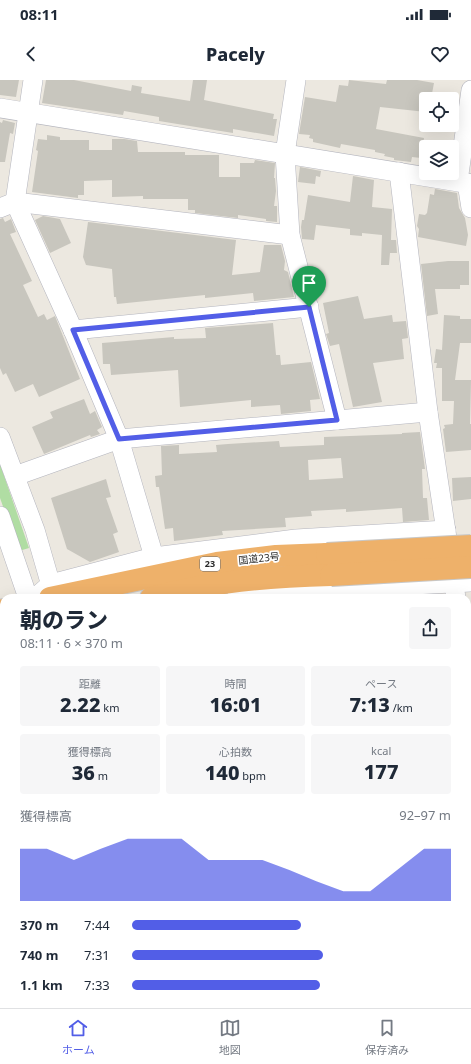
<!DOCTYPE html>
<html lang="ja">
<head>
<meta charset="utf-8">
<style>
	body { margin:0; font-family:"Noto Sans","Noto Sans JP",sans-serif; background:#f6f6f7; color:#1f2937; height:100vh; display:flex; flex-direction:column; font-size:15px; white-space:nowrap }
	* { box-sizing:border-box; margin:0 }
	p { font-size:13px; color:#747a83 }
	.icon { flex:none; width:22px; height:22px; fill:none; stroke:currentColor; stroke-width:2; stroke-linecap:round; stroke-linejoin:round }
	.map { position:relative; flex:1; overflow:hidden }
	.details { position:absolute; left:0px; top:514px; width:471px; height:414px; display:flex; flex-direction:column; background:#fff; border-radius:12px 12px 0 0; box-shadow:0 4px 16px #0002 }
	.details>* { flex:none }
	.tools { position:absolute; left:419px; top:12px; display:grid; gap:8px }
	.tools a { display:grid; place-items:center; width:40px; height:40px; border-radius:4px; background:#fff; box-shadow:0 4px 16px #0002; font-size:20px }
	.pin { position:absolute; display:grid; place-items:center; width:34px; height:34px; color:#fff; margin:-41px -17px; border-radius:50% 50% 50% 0; rotate:-45deg; box-shadow:0 0 4px #0007 }
	.pin .icon { rotate:45deg }
	.round { display:grid; place-items:center; flex:none; width:42px; height:42px; border-radius:4px; background:#f6f6f7 }
	.headline { display:flex; align-items:center; justify-content:space-between; height:68px; padding:0 20px }
	h1 { font-size:22px; font-weight:800; line-height:30px }
	.stats { display:grid; grid-template-columns:repeat(3,1fr); gap:6px; height:68px; padding:4px 20px }
	.stats div { display:grid; align-content:center; border-radius:4px; background:#f6f6f7; text-align:center }
	.stats b { font-size:20px; font-weight:800 }
	.stats small { font-size:11px; font-weight:400 }
	.stats p { font-size:11px }
	.chart { height:112px; padding:8px 20px }
	.chart p { display:flex; justify-content:space-between }
	.chart svg { width:100%; height:72px; margin-top:4px; fill:#525ee7; opacity:.7 }
	ul { padding:0 20px; list-style:none; font-size:13px }
	li { display:grid; grid-template-columns:64px 48px 1fr; align-items:center; height:30px }
	li i { height:10px; border-radius:5px; background:#525ee7 }
	.status { display:flex; justify-content:space-between; align-items:center; height:28px; padding:0 20px; background:#fff; direction:ltr }
	.status svg { height:11px; fill:currentColor }
	header { display:flex; justify-content:space-between; align-items:center; height:52px; padding:0 20px; background:#fff; font-size:18px; font-weight:800 }
	.tabs { display:flex; justify-content:space-around; align-items:center; height:56px; border-top:1px solid #e0e1e3; background:#fff; font-size:11px; color:#747a83 }
	.tabs a { display:grid; justify-items:center; gap:2px }
	.tabs .selected { color:#525ee7 }
	.map>svg:first-child { display:block }
	.industrial { fill:#e2e0e6 }
	.green { fill:#b0dda3 }
	.building { fill:#c8c6be; fill-rule:evenodd }
	.lines { fill:none; stroke-linecap:round; stroke-linejoin:round }
	.minor-casing { stroke:#b4b5be; stroke-width:20 }
	.highway-casing { stroke:#c8c8c8; stroke-width:24 }
	.minor { stroke:#fff; stroke-width:19 }
	.highway { stroke:#eeb16a; stroke-width:22 }
	.highway-bridge-casing { stroke:#c8c8c8; stroke-width:24; stroke-linecap:butt }
	.highway-bridge { stroke:#eeb16a; stroke-width:22 }
	.route-casing { stroke:#fff; stroke-width:8 }
	.route { stroke:#525ee7; stroke-width:5 }
	.labels { text-anchor:middle; stroke-width:3.5; stroke-linejoin:round; paint-order:stroke }
	.shield { fill:#fff; stroke:#6b6b6b; stroke-width:1 }
	.shield-label { font-size:9px; font-weight:bold; fill:#2c2c2c }
	.street-label { font-size:10px; fill:#2c2c2c; stroke:#fff }
</style>
</head>
<body>
<div class="status"><b>08:11</b><svg viewBox="0 0 49 12"><path d="M0 12V9h3v3zM5 12V6h3v6zM10 12V3h3v9zM15 12V0h3v12zM26 1h20v11H26zM47 4h2v5h-2z"/></svg></div>
<header><svg class="icon" aria-label="back" viewBox="0 0 24 24"><path d="M15 5l-7 7 7 7"/></svg>Pacely<svg class="icon" aria-label="heart" viewBox="0 0 24 24"><path d="M12 20l-8-8c-3-5 5-10 8-4 3-6 11-1 8 4z"/></svg></header>
<div class="map">
<svg width="471" height="928" viewBox="0 0 471 928">
	<rect width="100%" height="100%" fill="#ece8e0"/>
	<polygon class="industrial" points="98,924 279,924 282,928 97,928"/>
	<polygon class="green" points="0,384 29,468 19,471 0,418"/>
	<g class="building">
		<polygon points="0,0 19,0 16,17 0,15"/>
		<polygon points="46,0 74,0 131,11 132,5 142,7 141,13 190,21 193,0 207,0 204,20 274,34 273,39 277,39 274,56 233,49 233,53 159,41 159,37 124,31 123,35 42,23"/>
		<polygon points="349,0 386,4 387,0 417,0 434,3 431,19 426,19 426,32 380,27 376,49 424,58 421,78 412,77 411,82 394,80 394,78 384,76 385,74 375,72 375,70 341,64 340,68 313,62 313,59 309,58 310,55 299,54 305,17 336,22 339,5 348,6"/>
		<polygon points="3,40 15,43 13,54 10,53 5,82 0,82 0,42 2,43"/>
		<polygon points="47,55 60,57 60,60 89,60 89,70 112,70 112,59 124,59 137,61 138,72 185,72 185,75 219,75 219,97 240,97 240,83 254,83 255,80 275,83 274,98 275,98 276,111 274,126 277,126 277,142 266,141 266,139 238,135 238,138 195,133 195,130 188,130 188,119 143,119 143,116 112,117 112,100 84,101 84,115 78,115 78,118 32,112 38,71 36,70 38,59 47,60"/>
		<polygon points="300,87 321,91 320,97 316,96 315,104 298,102"/>
		<polygon points="353,96 374,100 372,127 392,129 391,160 396,160 397,173 390,173 389,185 381,185 382,155 362,153 362,156 350,155 350,149 316,145 314,160 302,159 301,147 302,140 304,140 308,115 350,122"/>
		<polygon points="435,109 457,113 459,128 465,138 468,155 466,166 418,157 419,149 417,146 419,134 425,135 427,133 430,114 434,115"/>
		<polygon points="43,136 60,139 71,163 50,173 35,140"/>
		<polygon points="3,138 5,142 11,139 16,152 10,154 32,201 23,205 38,237 44,234 47,240 55,236 80,299 39,317 33,304 15,312 6,293 3,295 0,288 0,139"/>
		<polygon points="88,142 236,160 232,195 260,192 264,165 281,165 285,181 284,190 288,192 294,217 254,221 253,213 205,218 205,215 117,224 116,217 114,217 112,189 86,185 83,177"/>
		<polygon points="448,181 469,181 469,205 460,205 460,209 435,209 438,234 427,236 421,184"/>
		<polygon points="358,216 364,239 392,235 393,242 406,241 408,258 402,259 404,279 373,283 382,322 353,327 339,264 330,266 326,254 329,253 323,223"/>
		<polygon points="444,235 460,236 460,239 471,239 471,263 460,263 455,300 471,300 470,344 471,344 471,370 446,372 443,349 445,348 444,345 453,344 454,321 442,321 442,288 436,288 437,283 434,283 436,269 442,270"/>
		<polygon points="273,243 276,275 280,275 281,285 311,282 320,319 310,320 311,331 281,334 280,325 251,327 251,320 180,327 178,290 111,295 110,284 103,284 102,263 174,257 174,259 206,258 205,248"/>
		<polygon points="84,319 90,334 95,331 102,347 97,350 100,354 91,357 90,355 44,374 32,347 53,338 50,332"/>
		<path d="M420,352L425,389H422L423,418H427L429,440L403,442L402,428L346,432V429L311,431L312,436L285,438L286,447L222,451L223,455L174,461L173,448L165,449L159,407H156L155,396L162,395L161,366L179,365V374L217,372L216,365L228,364L279,361L280,367L324,365V357L402,354V353ZM341,378L343,398L309,400L308,380Z"/>
		<polygon points="471,397 471,419 453,421 452,398"/>
		<polygon points="106,399 111,417 106,418 118,452 113,454 119,472 90,482 67,469 51,418"/>
	</g>
	<g class="lines">
		<defs>
			<g id="minor">
				<polyline points="33,0 15,122 73,250 119,359 154,477"/>
				<polyline points="296,0 285,74 290,155 337,340"/>
				<polyline points="0,28 471,104"/>
				<polyline points="399,92 428,332 456,518"/>
				<polyline points="458,101 471,10"/>
				<polyline points="467,103 471,128"/>
				<polyline points="0,128 15,122 290,155"/>
				<polyline points="73,250 309,227"/>
				<polyline points="0,357 35,450 54,516"/>
				<polyline points="15,396 119,359 428,332"/>
				<polyline points="0,436 28,518"/>
				<polyline points="35,518 51,504 154,477 296,459 446,450"/>
				<polyline points="236,518 297,511 471,502"/>
				<polyline points="467,605 471,635"/>
				<polyline points="467,680 471,680"/>
				<polyline points="467,726 471,708"/>
				<polyline points="467,779 471,781"/>
				<polyline points="0,814 4,813"/>
				<polyline points="328,924 330,928"/>
				<polyline points="57,928 57,924"/>
				<polyline points="82,928 82,924"/>
				<polyline points="419,928 420,924"/>
			</g>
			<g id="highway">
				<polyline points="50,518 217,483 276,476 327,474"/>
				<path d="M151,518C210,501 270,497 331,495"/>
				<polyline points="0,531 4,530"/>
				<polyline points="0,563 4,562"/>
			</g>
		</defs>
		<use href="#minor" class="minor-casing"/>
		<use href="#highway" class="highway-casing"/>
		<use href="#minor" class="minor"/>
		<use href="#highway" class="highway"/>
		<defs>
			<g id="highway-bridge">
				<polyline points="327,474 471,466"/>
				<polyline points="331,495 471,487"/>
			</g>
		</defs>
		<use href="#highway-bridge" class="highway-bridge-casing"/>
		<use href="#highway-bridge" class="highway-bridge"/>
	</g>
	<g class="lines">
		<defs>
			<polygon id="route" points="309,227 337,340 119,359 73,250"/>
		</defs>
		<use href="#route" class="route-casing"/>
		<use href="#route" class="route"/>
	</g>
	<g class="labels">
		<rect class="shield" x="200" y="477" width="20" height="14" rx="3"/>
		<g class="shield-label">
			<text x="210" y="487">23</text>
		</g>
		<g class="street-label">
			<text transform="translate(259 478) rotate(-6)" y="4">国道23号</text>
		</g>
	</g>
</svg>
<div class="tools">
<a><svg class="icon" aria-label="locate" viewBox="0 0 24 24"><circle cx="12" cy="12" r="6"/><path d="M12 2v4M12 18v4M2 12h4M18 12h4"/></svg></a>
<a><svg class="icon" aria-label="layers" viewBox="0 0 24 24"><path d="M12 4l9 5-9 5-9-5zM3 14l9 5 9-5"/></svg></a>
</div>
<div class="pin" style="left:309px;top:227px;background:#1e9e55"><svg class="icon" aria-label="arrive" viewBox="0 0 24 24"><path d="M6 21V4h12l-3 4 3 4H6"/></svg></div>
<section class="details">
<div class="headline"><div><h1>朝のラン</h1><p>08:11 · 6 × 370 m</p></div><a class="round"><svg class="icon" aria-label="share" viewBox="0 0 24 24"><path d="M12 15V3M7 8l5-5 5 5M5 13v7h14v-7"/></svg></a></div>
<div class="stats">
<div><p>距離</p><b>2.22<small> km</small></b></div>
<div><p>時間</p><b>16:01</b></div>
<div><p>ペース</p><b>7:13<small> /km</small></b></div>
</div>
<div class="stats">
<div><p>獲得標高</p><b>36<small> m</small></b></div>
<div><p>心拍数</p><b>140<small> bpm</small></b></div>
<div><p>kcal</p><b>177</b></div>
</div>
<div class="chart"><p><span>獲得標高</span>92–97 m</p>
<svg viewBox="0 0 160 44" preserveAspectRatio="none"><path d="M0 44V12L10 12L20 19L30 12L40 6L50 6L60 6L70 19L80 19L90 19L100 25L110 32L120 38L130 38L140 25L150 12L160 12V44z"/></svg>
</div>
<ul>
<li><b>370 m</b>7:44<i style="width:53%"></i></li>
<li><b>740 m</b>7:31<i style="width:60%"></i></li>
<li><b>1.1 km</b>7:33<i style="width:59%"></i></li>
</ul>
</section>
</div>
<nav class="tabs">
<a class="selected"><svg class="icon" aria-label="home" viewBox="0 0 24 24"><path d="M3 11l9-7 9 7M6 9v11h12V9"/></svg>ホーム</a>
<a><svg class="icon" aria-label="map" viewBox="0 0 24 24"><path d="M3 6l6-2 6 2 6-2v14l-6 2-6-2-6 2zM9 4v14M15 6v14"/></svg>地図</a>
<a><svg class="icon" aria-label="saved" viewBox="0 0 24 24"><path d="M7 4h10v16l-5-4-5 4z"/></svg>保存済み</a>
</nav>
</body>
</html>
